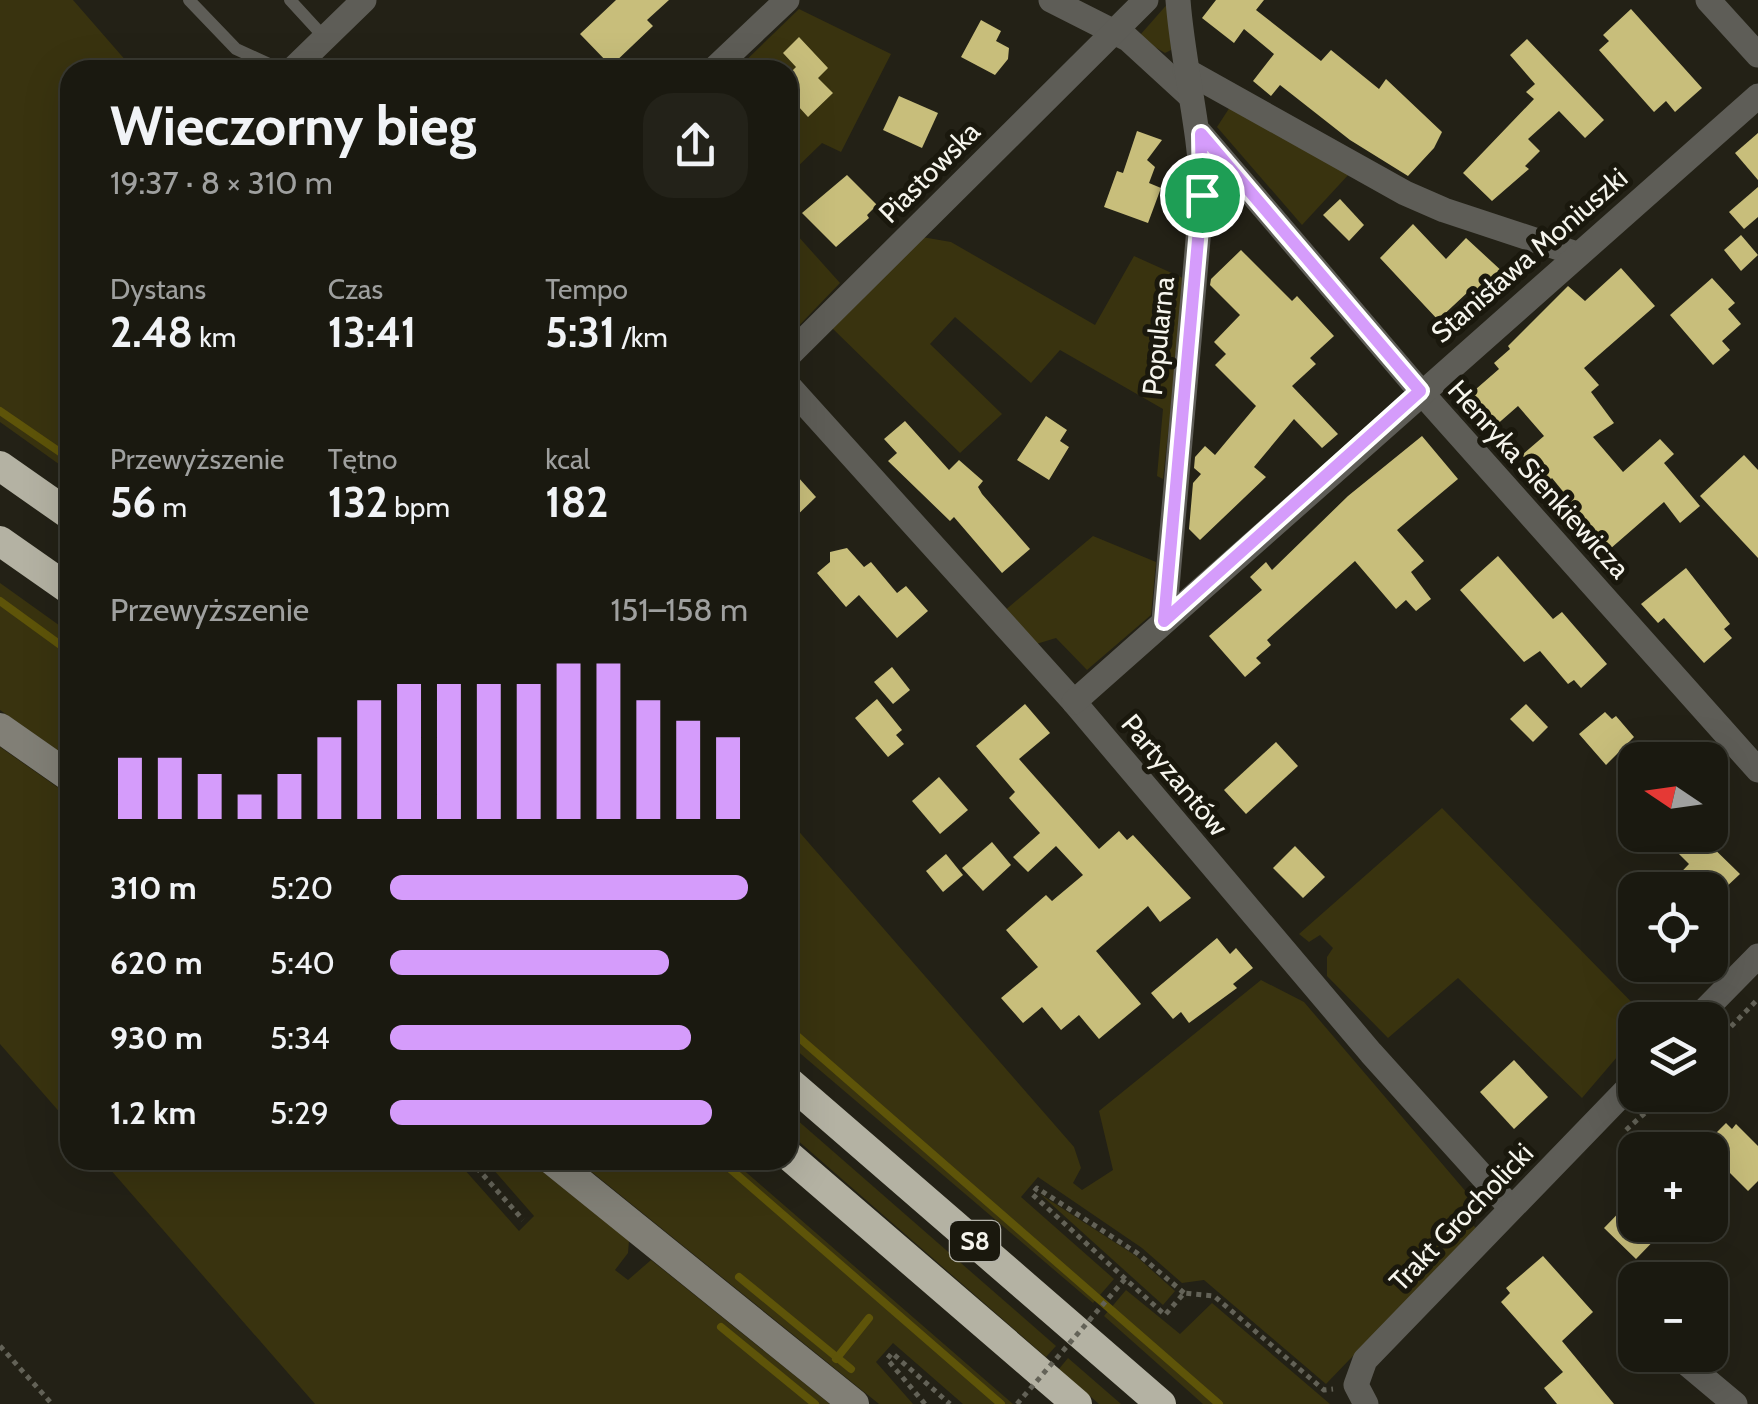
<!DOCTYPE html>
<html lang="pl">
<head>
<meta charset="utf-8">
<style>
	body { margin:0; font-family:Cabin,sans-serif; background:#232219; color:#f1f3f6; height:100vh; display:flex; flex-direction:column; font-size:38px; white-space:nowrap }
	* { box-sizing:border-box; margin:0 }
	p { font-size:32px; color:#9fa09f }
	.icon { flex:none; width:55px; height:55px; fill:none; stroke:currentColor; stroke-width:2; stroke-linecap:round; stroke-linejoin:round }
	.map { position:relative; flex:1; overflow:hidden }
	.side { position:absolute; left:60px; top:60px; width:738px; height:1110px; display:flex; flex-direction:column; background:#1a1910; border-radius:30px; box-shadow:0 10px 40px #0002,0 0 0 2px #383830 }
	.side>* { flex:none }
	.needle { width:65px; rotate:283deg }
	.fabs { position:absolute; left:1618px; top:742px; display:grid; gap:20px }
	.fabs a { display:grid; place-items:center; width:110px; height:110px; border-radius:20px; background:#1a1910; box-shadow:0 10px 40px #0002,0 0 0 2px #383830; font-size:50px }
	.pin { position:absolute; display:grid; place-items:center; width:85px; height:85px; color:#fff; margin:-42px; border:5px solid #fff; border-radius:50%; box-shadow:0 2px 10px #0007 }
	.round { display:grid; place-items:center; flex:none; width:105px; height:105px; border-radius:30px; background:#232219 }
	.head { display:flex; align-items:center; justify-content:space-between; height:170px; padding:0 50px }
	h1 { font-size:55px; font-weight:700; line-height:75px }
	.figures { display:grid; grid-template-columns:repeat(3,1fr); gap:15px; height:170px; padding:10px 50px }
	.figures div { display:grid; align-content:center }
	.figures b { font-size:42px; font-weight:700 }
	.figures small { font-size:28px; font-weight:400 }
	.figures p { font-size:28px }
	.chart { height:280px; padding:20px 50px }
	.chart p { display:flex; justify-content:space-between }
	.chart svg { width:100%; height:180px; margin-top:10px; stroke:#d59cfb; stroke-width:6 }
	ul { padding:0 50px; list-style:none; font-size:32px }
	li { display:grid; grid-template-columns:160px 120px 1fr; align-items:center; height:75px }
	li i { height:25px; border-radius:12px; background:#d59cfb }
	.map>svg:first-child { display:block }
	.green { fill:#39330f }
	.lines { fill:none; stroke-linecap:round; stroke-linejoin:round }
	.stream { stroke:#5e5409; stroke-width:8 }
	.building { fill:#c8be7b }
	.path { stroke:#636257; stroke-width:5; stroke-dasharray:5 5; stroke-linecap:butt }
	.lane { stroke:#5e5d57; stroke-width:12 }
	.street { stroke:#5e5d57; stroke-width:25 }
	.secondary { stroke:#817f76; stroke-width:30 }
	.highway { stroke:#b4b2a3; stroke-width:30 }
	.path-bridge { stroke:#636257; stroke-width:5; stroke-dasharray:5 5; stroke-linecap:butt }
	.route-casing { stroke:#fff; stroke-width:20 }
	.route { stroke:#d59cfb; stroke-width:12 }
	.labels { text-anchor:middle; stroke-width:10; stroke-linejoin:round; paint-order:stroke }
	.shield { fill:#1a180d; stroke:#b4b3aa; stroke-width:2.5 }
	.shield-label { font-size:25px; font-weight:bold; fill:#f6f5ed }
	.street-label { font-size:28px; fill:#f6f5ed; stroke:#1a180d }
</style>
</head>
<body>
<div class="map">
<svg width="1758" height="1404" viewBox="0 0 1758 1404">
	<rect width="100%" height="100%" fill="#232116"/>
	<g class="green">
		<polygon points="0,0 73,0 134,70 70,70 70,472 0,422"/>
		<polygon points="1170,1 1171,50 1165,53 1143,40 1141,34"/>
		<polygon points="799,9 891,54 841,152 822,143 788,176 788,70 736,70"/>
		<polygon points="1230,107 1350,173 1302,225 1217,127"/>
		<polygon points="788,225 840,283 788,337"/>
		<polygon points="922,237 951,242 1095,325 1134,256 1185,279 1163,479 1157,476 1163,409 1060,350 1031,383 955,317 930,344 1002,414 960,453 831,327"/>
		<polygon points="1093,536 1156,562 1151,615 1087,670 1056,638 1033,645 1003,612"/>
		<polygon points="0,583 70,633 70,759 0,710"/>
		<polygon points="0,747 70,796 70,1124 0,1044"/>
		<polygon points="1442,808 1649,1020 1635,1020 1635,1036 1582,1098 1458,978 1388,1038 1327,976 1327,957 1333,948 1320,935 1309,942 1299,934"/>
		<polygon points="788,819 1074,1147 1081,1168 1073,1183 1082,1190 1113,1170 1099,1111 1261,980 1304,1002 1479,1207 1470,1222 1476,1228 1326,1384 1204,1280 1182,1283 1142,1248 1038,1177 1021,1197 1114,1279 1093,1303 788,1043"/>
		<polygon points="788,1112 1056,1346 1046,1357 788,1132"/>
		<polygon points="102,1160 456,1160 519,1231 534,1216 485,1160 528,1160 629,1241 628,1253 615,1270 628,1280 651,1260 830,1404 315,1404"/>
		<polygon points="577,1160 732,1160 1013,1404 963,1404 893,1343 876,1362 913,1404 879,1404"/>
		<polygon points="1040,1194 1136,1256 1175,1291 1163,1305"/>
		<polygon points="1126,1290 1180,1334 1212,1303 1330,1404 1203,1404 1104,1316"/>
		<polygon points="1068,1358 1121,1404 1099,1404 1059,1369"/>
	</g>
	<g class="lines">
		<g class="stream">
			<polyline points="0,411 70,459"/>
			<polyline points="0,601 70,652"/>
			<polyline points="788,1028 1219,1404"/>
			<polyline points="720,1160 1001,1404"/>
			<polyline points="739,1277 851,1369"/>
			<polyline points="721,1327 815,1404"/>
			<polyline points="836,1359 869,1318"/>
		</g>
	</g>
	<g class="building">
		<polygon points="616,0 669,0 647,20 653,26 611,66 580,34"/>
		<polygon points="1216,0 1264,0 1256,10 1321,61 1331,50 1379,89 1386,79 1442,132 1434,148 1408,176 1350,140 1280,85 1271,96 1253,81 1274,54 1244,29 1234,43 1202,18"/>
		<polygon points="1631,9 1702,88 1675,112 1666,101 1654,112 1599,50 1609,41 1603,35"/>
		<polygon points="981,20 1001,31 996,41 1009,48 1008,59 995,75 961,57"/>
		<polygon points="799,37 828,68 818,78 833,93 808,117 788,95 788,75 796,67 783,53"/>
		<polygon points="1527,39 1604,120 1585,138 1559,111 1528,139 1540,151 1525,166 1529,169 1492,201 1463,173 1534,99 1526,92 1535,84 1510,55"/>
		<polygon points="899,96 938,113 922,148 883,130"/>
		<polygon points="1137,131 1162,140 1147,160 1155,167 1149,183 1161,188 1148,223 1104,207 1117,171 1123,173"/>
		<polygon points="1758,133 1758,180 1735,153"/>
		<polygon points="847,175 877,205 867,215 869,218 836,247 802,213"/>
		<polygon points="1758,187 1758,217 1744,229 1729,212"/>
		<polygon points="1340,199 1364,225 1349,241 1323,215"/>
		<polygon points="1413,224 1446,259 1466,238 1505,274 1491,289 1485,284 1474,295 1469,291 1438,320 1380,258"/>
		<polygon points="1741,235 1758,255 1741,271 1724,250"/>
		<polygon points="1241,250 1292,301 1297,296 1334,336 1310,358 1316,364 1292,386 1338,434 1322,448 1294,419 1254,467 1266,477 1200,540 1189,529 1193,483 1201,474 1194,468 1195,457 1205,446 1215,455 1256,406 1215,365 1226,354 1214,342 1240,315 1210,285 1211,279"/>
		<polygon points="1621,268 1655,306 1584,368 1599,385 1591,392 1614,423 1593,437 1623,472 1660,439 1674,454 1664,463 1700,506 1680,523 1664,502 1610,549 1552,478 1547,483 1522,455 1544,436 1518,406 1494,427 1468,396 1499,369 1494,363 1510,349 1508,346 1568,286 1585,301"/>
		<polygon points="1712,278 1735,303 1728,309 1741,324 1722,341 1730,350 1713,365 1670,315"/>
		<polygon points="1046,416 1067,430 1060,441 1069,447 1049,480 1017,460"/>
		<polygon points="905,421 949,470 959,460 983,481 978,487 982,494 1030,549 1002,573 954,517 950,521 888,461 897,453 884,439"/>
		<polygon points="1422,436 1458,479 1397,530 1424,561 1411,572 1431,599 1416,611 1406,600 1396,609 1355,561 1267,640 1271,645 1256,658 1261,663 1245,677 1209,636 1262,590 1250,577 1266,562 1272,570 1348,496"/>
		<polygon points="1744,455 1758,470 1758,558 1700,496"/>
		<polygon points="788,466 816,497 788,524"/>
		<polygon points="847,548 864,567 871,562 897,593 906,586 928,611 897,638 859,595 846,607 817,573 830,562 830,552"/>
		<polygon points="1498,556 1553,619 1562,612 1607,664 1581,688 1574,680 1568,684 1540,651 1524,662 1460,590"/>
		<polygon points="1686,568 1730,624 1724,629 1732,638 1704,663 1664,618 1658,623 1641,604"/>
		<polygon points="892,667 910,690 893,704 874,682"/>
		<polygon points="877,699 902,730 896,735 904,744 888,757 855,718"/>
		<polygon points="1025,704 1050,733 1019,759 1099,849 1119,831 1127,840 1133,835 1191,898 1160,922 1148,906 1096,951 1141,1004 1099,1039 1079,1015 1061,1030 1042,1007 1023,1023 1001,998 1038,967 1006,930 1046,895 1052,901 1083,875 1056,846 1028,872 1013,857 1040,833 1009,798 1015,792 976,746"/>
		<polygon points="1526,704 1548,727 1533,742 1510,719"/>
		<polygon points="1605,712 1612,719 1616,716 1634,737 1606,765 1579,734"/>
		<polygon points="1276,742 1298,766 1246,814 1224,790"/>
		<polygon points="939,777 968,810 940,834 912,801"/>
		<polygon points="1660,835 1700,835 1740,874 1723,890 1664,890 1689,864"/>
		<polygon points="992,842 1011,865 983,891 962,868"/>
		<polygon points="1295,846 1325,877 1303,898 1273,868"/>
		<polygon points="946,854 963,875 943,892 926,871"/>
		<polygon points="1217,938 1230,954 1236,948 1253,968 1233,984 1237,988 1189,1023 1181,1012 1173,1019 1151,993"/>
		<polygon points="1514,1060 1548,1097 1514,1129 1480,1092"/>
		<polygon points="1726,1123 1732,1129 1736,1124 1758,1146 1758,1181 1748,1191 1703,1146"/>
		<polygon points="1635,1196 1635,1225 1669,1225 1636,1259 1604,1228"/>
		<polygon points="1543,1256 1593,1312 1562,1341 1614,1404 1557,1404 1544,1388 1563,1372 1501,1302 1510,1293 1506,1288"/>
	</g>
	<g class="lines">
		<g class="path">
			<polyline points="1710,1048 1758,999"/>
			<polyline points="1626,1130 1665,1095"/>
			<polyline points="470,1160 523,1220"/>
			<polyline points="1184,1293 1137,1253 1037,1188 1032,1194 1165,1315 1184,1293 1214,1296 1324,1390 1333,1389"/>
			<polyline points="0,1346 52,1404"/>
			<polyline points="925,1404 887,1359 892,1353 950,1404"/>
		</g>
		<g class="lane">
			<polyline points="189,0 236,49 282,70"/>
			<polyline points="290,0 324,37"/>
		</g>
		<g class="street">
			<polyline points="1051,0 1128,39 1188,94"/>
			<polyline points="1708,0 1758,55"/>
			<polyline points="293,69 364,0"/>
			<polyline points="713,70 787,0"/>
			<polyline points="1185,70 1405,193 1444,210 1577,254"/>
			<polyline points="1201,134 1420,391 1758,770"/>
			<polyline points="788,356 1146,0"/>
			<polyline points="788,385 1074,702 1371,1053 1511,1208"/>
			<path d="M1164,621L1202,195C1201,129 1183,67 1178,0"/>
			<polyline points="1074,702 1758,96"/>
			<polyline points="1695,1020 1758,956"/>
			<polyline points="1686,1363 1735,1404"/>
			<polyline points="1366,1404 1356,1385 1365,1360 1635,1081"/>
		</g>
		<g class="secondary">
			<polyline points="0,728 70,777"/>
			<polyline points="552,1160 854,1404"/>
		</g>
		<g class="highway">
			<polyline points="0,466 70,515"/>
			<polyline points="0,541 70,590"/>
			<polyline points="788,1081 1161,1404"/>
			<polyline points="788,1155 1077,1404"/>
		</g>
		<polyline class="path-bridge" points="1017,1404 1125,1279"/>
	</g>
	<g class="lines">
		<defs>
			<polygon id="route" points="1201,134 1420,391 1164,621 1202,195"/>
		</defs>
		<use href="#route" class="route-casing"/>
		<use href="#route" class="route"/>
	</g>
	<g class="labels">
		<rect class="shield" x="950" y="1221" width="50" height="40" rx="8"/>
		<g class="shield-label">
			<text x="975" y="1250">S8</text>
		</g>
		<g class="street-label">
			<text transform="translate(929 172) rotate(-45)" y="10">Piastowska</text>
			<text transform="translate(1529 255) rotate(-41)" y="10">Stanisława Moniuszki</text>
			<text transform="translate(1158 336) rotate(-84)" y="10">Popularna</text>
			<text transform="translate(1539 479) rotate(48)" y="10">Henryka Sienkiewicza</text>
			<text transform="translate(1175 775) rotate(50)" y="10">Partyzantów</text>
			<text transform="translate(1461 1217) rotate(-46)" y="10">Trakt Grocholicki</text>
		</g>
	</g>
</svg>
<div class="fabs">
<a><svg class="needle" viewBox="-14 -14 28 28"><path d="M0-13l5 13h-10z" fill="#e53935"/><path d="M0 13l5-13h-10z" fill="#9fa09f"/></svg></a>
<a><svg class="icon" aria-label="locate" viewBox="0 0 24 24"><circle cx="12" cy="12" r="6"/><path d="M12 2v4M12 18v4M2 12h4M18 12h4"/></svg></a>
<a><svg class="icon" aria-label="layers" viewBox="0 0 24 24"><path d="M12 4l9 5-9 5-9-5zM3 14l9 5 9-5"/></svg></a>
<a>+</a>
<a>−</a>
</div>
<div class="pin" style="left:1202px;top:195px;background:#1e9e55"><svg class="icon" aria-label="arrive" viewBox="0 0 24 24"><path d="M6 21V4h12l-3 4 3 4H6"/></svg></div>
<section class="side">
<div class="head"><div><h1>Wieczorny bieg</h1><p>19:37 · 8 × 310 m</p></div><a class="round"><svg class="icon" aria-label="share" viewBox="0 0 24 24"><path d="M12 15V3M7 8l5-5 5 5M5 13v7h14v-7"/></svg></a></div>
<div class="figures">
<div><p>Dystans</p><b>2.48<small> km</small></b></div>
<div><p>Czas</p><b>13:41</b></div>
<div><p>Tempo</p><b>5:31<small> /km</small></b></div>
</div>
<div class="figures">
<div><p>Przewyższenie</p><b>56<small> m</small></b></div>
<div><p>Tętno</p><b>132<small> bpm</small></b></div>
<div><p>kcal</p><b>182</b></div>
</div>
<div class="chart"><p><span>Przewyższenie</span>151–158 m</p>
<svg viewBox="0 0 160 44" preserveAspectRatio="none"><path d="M5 44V29M15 44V29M25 44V33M35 44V38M45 44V33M55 44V24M65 44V15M75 44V11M85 44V11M95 44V11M105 44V11M115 44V6M125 44V6M135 44V15M145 44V20M155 44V24"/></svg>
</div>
<ul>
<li><b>310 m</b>5:20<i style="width:100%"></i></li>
<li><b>620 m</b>5:40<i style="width:78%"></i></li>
<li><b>930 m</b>5:34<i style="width:84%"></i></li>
<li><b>1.2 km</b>5:29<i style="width:90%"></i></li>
</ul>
</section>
</div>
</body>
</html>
